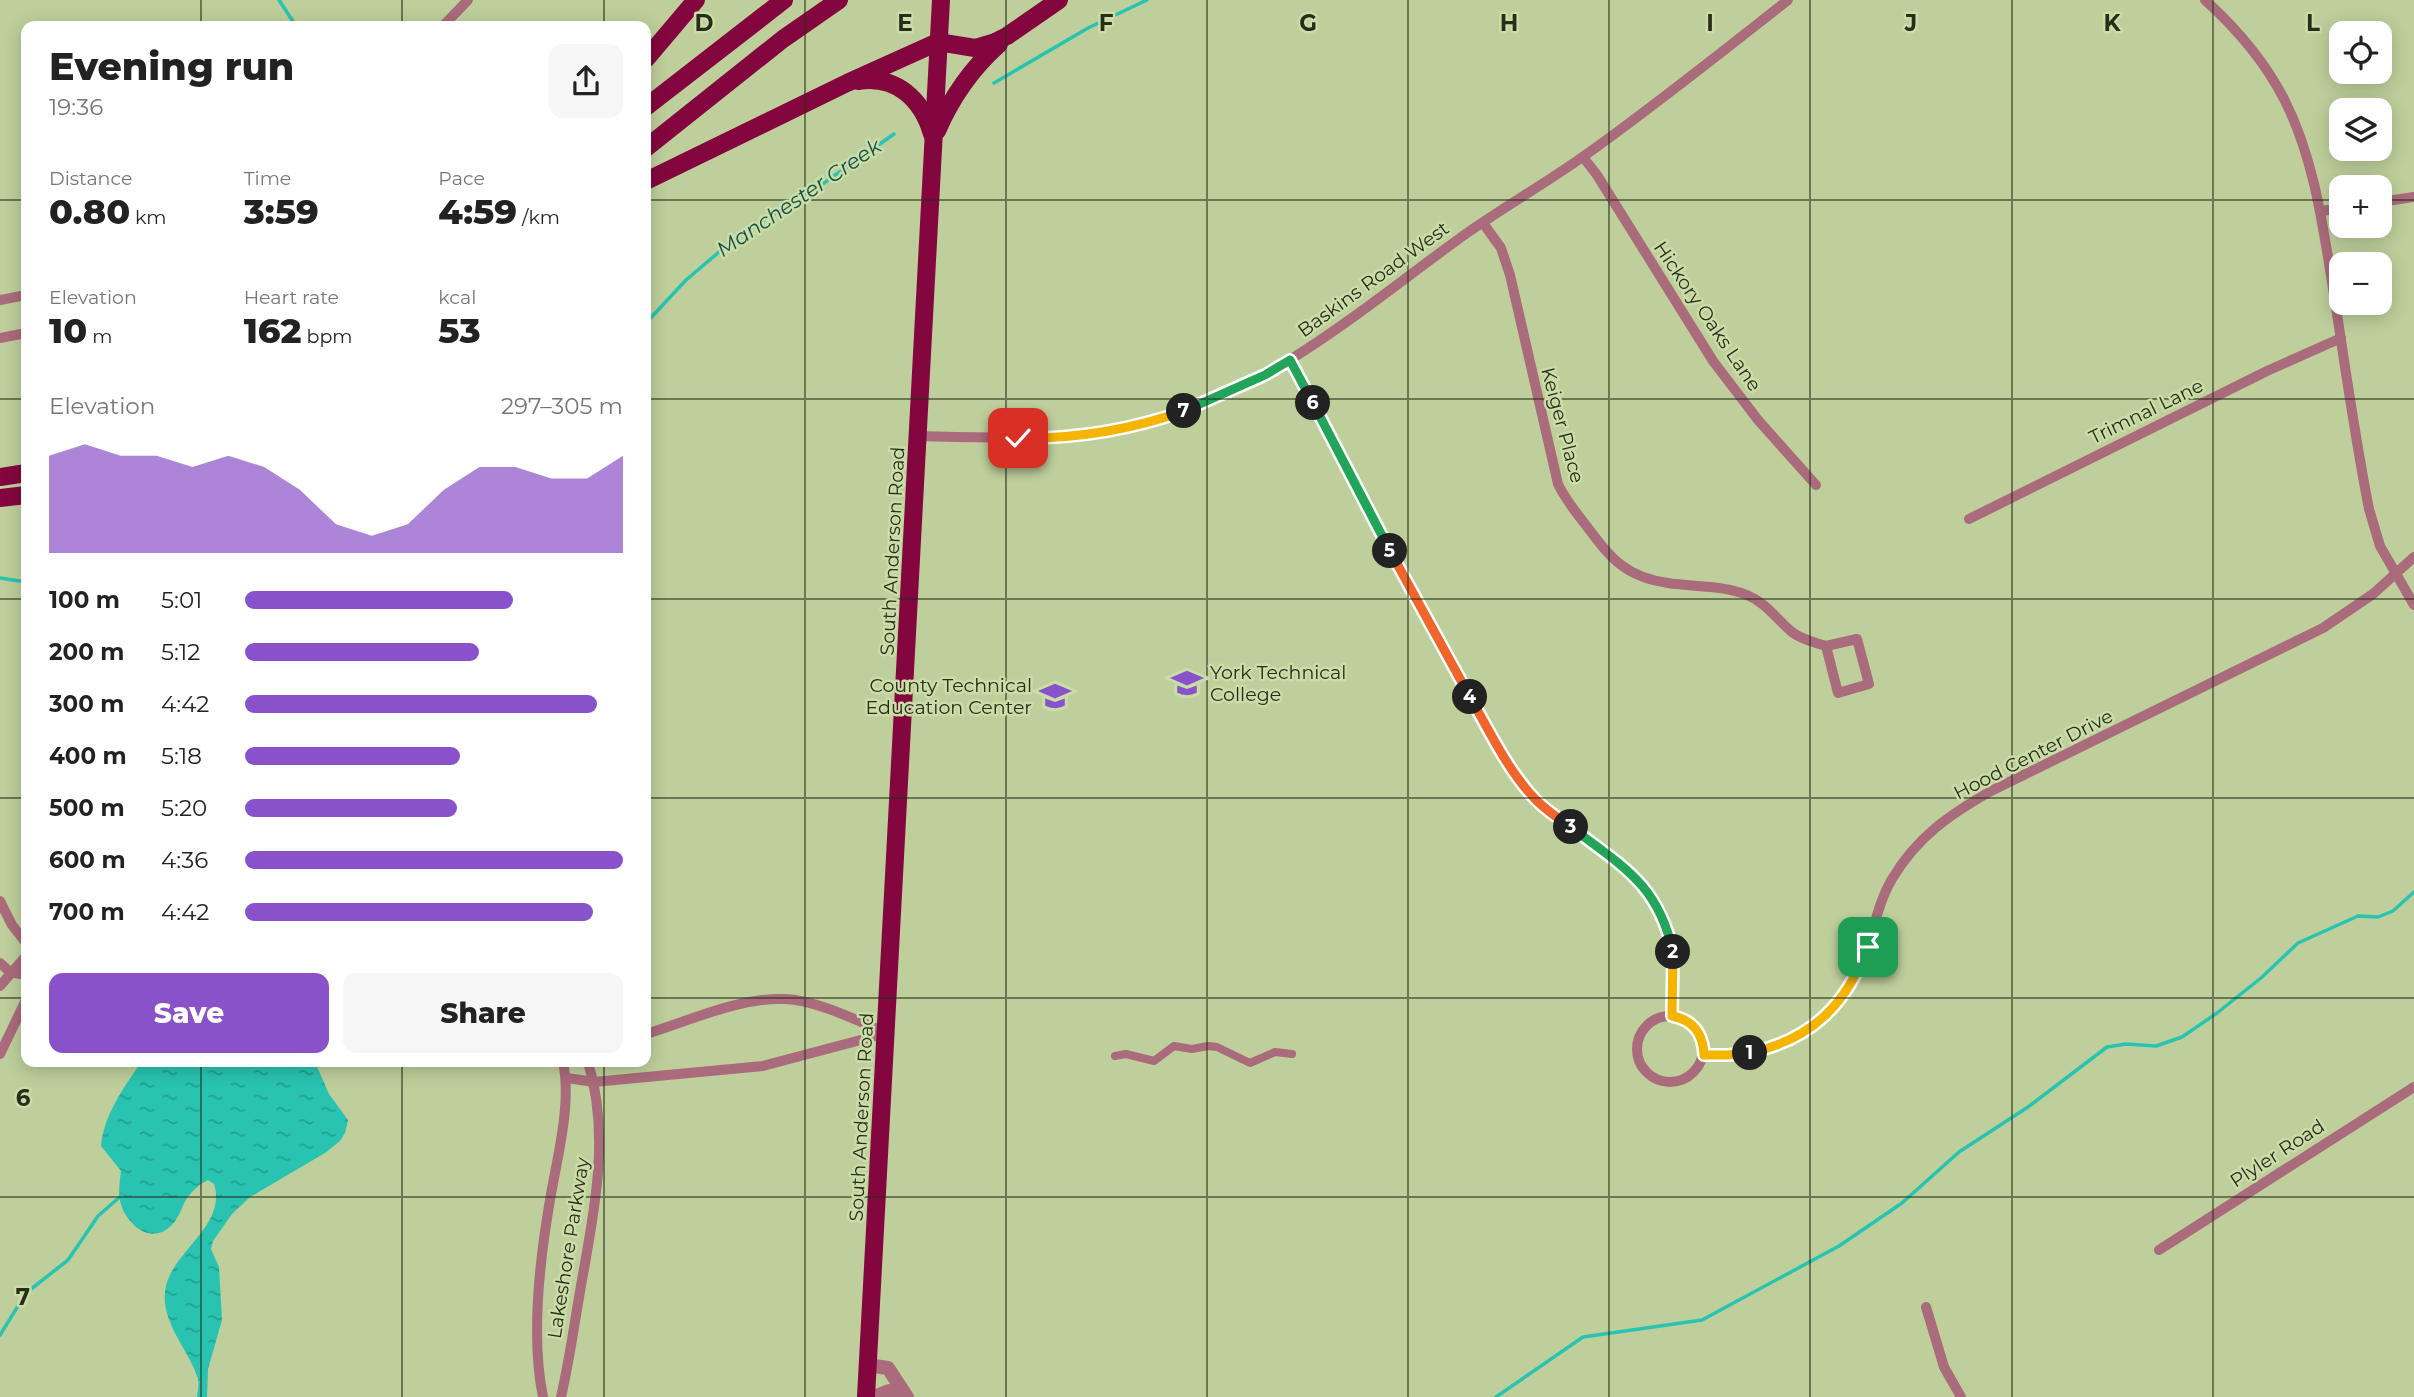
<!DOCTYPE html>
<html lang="en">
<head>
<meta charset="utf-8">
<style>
	body { margin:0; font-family:Montserrat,sans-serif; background:#f6f6f6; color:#222; height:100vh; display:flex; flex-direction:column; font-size:26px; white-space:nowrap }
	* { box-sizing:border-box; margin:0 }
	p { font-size:23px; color:#767676 }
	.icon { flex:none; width:38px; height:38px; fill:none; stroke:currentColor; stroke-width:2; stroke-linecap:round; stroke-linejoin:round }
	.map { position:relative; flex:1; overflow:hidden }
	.panel { position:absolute; left:21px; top:21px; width:630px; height:1046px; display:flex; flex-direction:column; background:#fff; border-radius:14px; box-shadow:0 4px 18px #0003 }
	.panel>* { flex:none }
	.tools { position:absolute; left:2329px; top:21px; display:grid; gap:14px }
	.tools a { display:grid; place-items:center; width:63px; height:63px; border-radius:14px; background:#fff; box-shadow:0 4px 18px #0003; font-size:35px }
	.pin { position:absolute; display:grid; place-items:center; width:60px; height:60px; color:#fff; margin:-30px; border-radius:14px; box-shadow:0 4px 10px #0006 }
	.km { position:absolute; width:35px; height:35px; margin:-18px; border-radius:50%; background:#222; color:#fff; font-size:19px; line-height:35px; text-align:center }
	.round { display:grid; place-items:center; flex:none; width:74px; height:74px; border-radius:14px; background:#f6f6f6 }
	.summary { display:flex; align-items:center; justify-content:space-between; height:119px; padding:0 28px }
	h1 { font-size:38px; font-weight:800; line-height:52px }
	.stats { display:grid; grid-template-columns:repeat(3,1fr); gap:10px; height:119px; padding:7px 28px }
	.stats div { display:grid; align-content:center }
	.stats b { font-size:35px; font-weight:800 }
	.stats small { font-size:19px; font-weight:400 }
	.stats p { font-size:19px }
	.chart { height:196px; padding:14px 28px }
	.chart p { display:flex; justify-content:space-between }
	.chart svg { width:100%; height:126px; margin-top:7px; fill:#8a52ca; opacity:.7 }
	.cta { display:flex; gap:14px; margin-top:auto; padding:14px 28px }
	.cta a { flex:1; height:80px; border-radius:14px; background:#8a52ca; color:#fff; font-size:28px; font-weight:800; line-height:80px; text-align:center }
	.cta a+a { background:#f6f6f6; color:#222 }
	ul { padding:0 28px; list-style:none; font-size:23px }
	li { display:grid; grid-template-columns:112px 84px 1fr; align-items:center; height:52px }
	li i { height:18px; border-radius:9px; background:#8a52ca }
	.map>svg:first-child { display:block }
	.water { fill:url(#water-ripples) }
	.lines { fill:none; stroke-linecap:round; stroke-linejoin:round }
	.stream { stroke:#29c4b1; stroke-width:3.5 }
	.pedestrian { stroke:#aa6b7c; stroke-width:8 }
	.minor { stroke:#aa6b7c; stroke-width:10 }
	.tertiary { stroke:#aa6b7c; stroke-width:14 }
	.primary { stroke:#84063f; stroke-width:18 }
	.split-1-casing { stroke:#fff; stroke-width:14 }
	.split-2-casing { stroke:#fff; stroke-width:14 }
	.split-3-casing { stroke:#fff; stroke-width:14 }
	.split-4-casing { stroke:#fff; stroke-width:14 }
	.split-5-casing { stroke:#fff; stroke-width:14 }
	.split-6-casing { stroke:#fff; stroke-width:14 }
	.split-7-casing { stroke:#fff; stroke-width:14 }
	.split-8-casing { stroke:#fff; stroke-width:14 }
	.split-1 { stroke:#f5b400; stroke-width:9 }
	.split-2 { stroke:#f5b400; stroke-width:9 }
	.split-3 { stroke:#22a559; stroke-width:9 }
	.split-4 { stroke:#f0652b; stroke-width:9 }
	.split-5 { stroke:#f0652b; stroke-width:9 }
	.split-6 { stroke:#22a559; stroke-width:9 }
	.split-7 { stroke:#22a559; stroke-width:9 }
	.split-8 { stroke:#f5b400; stroke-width:9 }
	.grid { fill:none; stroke:#272d18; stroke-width:2; stroke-opacity:0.55 }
	.labels { text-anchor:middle; stroke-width:5; stroke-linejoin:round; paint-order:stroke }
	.street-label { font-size:19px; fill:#272d18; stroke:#cadca7 }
	.poi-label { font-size:19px; fill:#272d18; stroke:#cadca7; text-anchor:start }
	.water-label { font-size:21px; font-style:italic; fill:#114f47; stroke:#cadca7 }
	.grid-label { font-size:23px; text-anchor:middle; font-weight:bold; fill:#272d18; stroke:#cadca7; stroke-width:5; stroke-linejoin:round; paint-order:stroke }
</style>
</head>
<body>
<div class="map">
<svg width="2414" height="1397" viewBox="0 0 2414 1397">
	<defs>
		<pattern id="water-ripples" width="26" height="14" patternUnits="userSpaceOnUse" patternTransform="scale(1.75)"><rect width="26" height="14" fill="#29c4b1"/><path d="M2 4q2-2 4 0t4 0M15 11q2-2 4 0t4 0" fill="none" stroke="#23a08f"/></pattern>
	</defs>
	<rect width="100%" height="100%" fill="#becf9b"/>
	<path class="water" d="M141,1062H315L329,1094L348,1120L345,1133L340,1141L325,1153L250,1197L232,1214L213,1241L211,1249L219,1267L222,1320L208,1369L207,1397H197C198,1390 200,1382 197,1376C188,1349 158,1319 166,1286C175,1249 227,1225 214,1184L208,1180C200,1184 192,1191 187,1198C183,1204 181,1212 177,1218C166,1237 146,1239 132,1223C117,1207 118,1192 121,1171L101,1146C104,1114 124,1088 141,1062Z"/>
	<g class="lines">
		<g class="stream">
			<polyline points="279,0 296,26"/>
			<polyline points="994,83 1088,28 1147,0"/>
			<polyline points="646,323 686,280 738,236 824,183 894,134"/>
			<polyline points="0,578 26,582"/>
			<polyline points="0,1335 26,1293 68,1260 98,1216 122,1195"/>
			<polyline points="1496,1397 1583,1337 1702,1320 1839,1246 1902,1203 1959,1152 2028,1107 2107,1047 2126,1044 2156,1046 2182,1037 2217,1013 2261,978 2298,943 2358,916 2378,917 2393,911 2414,892"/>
		</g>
		<polyline class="pedestrian" points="1115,1056 1126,1054 1154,1061 1174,1046 1192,1049 1208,1046 1217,1047 1250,1063 1275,1052 1292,1054"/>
		<g class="minor">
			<path d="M2205,0C2236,28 2265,62 2284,99C2315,160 2323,228 2334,294C2345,366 2355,438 2369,509L2380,546L2414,605"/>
			<polyline points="443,26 468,0"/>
			<polyline points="1583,157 1597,175 1713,361 1758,420 1816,485"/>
			<polyline points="2380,202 2414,197"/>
			<polyline points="2321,211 2342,208"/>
			<path d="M1483,223L1501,248L1510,275L1558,484C1565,499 1575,511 1585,524C1610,557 1624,577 1668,583C1694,587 1723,585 1747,595C1767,603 1776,619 1792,632C1802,640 1814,642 1826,646L1838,693L1869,684L1857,639L1826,646"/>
			<polyline points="0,300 26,295"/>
			<polyline points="0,338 26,333"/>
			<path d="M1290,360C1342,460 1394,561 1449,659C1473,701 1494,745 1522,783C1557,831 1623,851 1656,902C1678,937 1674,977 1672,1016"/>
			<path d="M919,436C999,438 1078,442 1156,421C1274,388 1369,303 1467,233C1507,205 1551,180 1591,151C1658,103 1723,51 1788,0"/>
			<polyline points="1969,519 2267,371 2341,338"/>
			<polyline points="0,901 12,925 26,943"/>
			<polyline points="0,963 10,972 26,975"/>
			<polyline points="0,986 26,956"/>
			<circle cx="1670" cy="1049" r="33"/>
			<path d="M646,1034C689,1021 740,997 785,999C816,1000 858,1021 887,1033"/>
			<polyline points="0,1054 26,1000"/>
			<path d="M1704,1055C1772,1056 1832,1032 1861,965C1873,938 1876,906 1892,879C1917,837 1949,815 1991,791L2323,628L2373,594L2414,557"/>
			<polyline points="567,1078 594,1082 763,1066 887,1033"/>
			<polyline points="2159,1250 2414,1087"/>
			<polyline points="1926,1307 1944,1367 1961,1397"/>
			<path d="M543,1397C531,1339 540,1258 550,1200C557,1158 572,1104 563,1062"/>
			<path d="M561,1397C570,1358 575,1319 582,1280C595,1208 610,1134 588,1062"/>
		</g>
		<g class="tertiary">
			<polyline points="867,1365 888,1368 907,1397"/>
			<polyline points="874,1397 889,1391 905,1397"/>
		</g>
		<g class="primary">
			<polyline points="646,59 696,0"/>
			<path d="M858,81C896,75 922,99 932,134"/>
			<polyline points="646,107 784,0"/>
			<path d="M937,131C952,96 971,69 999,44"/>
			<polyline points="646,148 783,39 839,0"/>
			<polyline points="646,181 847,83 938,42 975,48 995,42 1007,36 1059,0"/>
			<polyline points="0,477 26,473"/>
			<polyline points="0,498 26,495"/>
			<polyline points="866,1397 941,0"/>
		</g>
	</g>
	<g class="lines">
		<defs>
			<path id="split-1" d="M1750,1053C1812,1039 1846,1005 1868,947"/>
			<path id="split-2" d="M1673,952L1672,1016C1693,1020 1703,1033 1704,1055H1727L1750,1053"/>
			<path id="split-3" d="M1571,827C1623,867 1658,884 1673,952"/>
			<path id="split-4" d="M1470,697C1490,732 1508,771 1536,800C1546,810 1559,819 1571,827"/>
			<polyline id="split-5" points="1390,551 1470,697"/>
			<polyline id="split-6" points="1313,403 1390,551"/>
			<polyline id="split-7" points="1184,411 1265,375 1290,360 1313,403"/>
			<path id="split-8" d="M1018,438C1075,439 1130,430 1184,411"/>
		</defs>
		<use href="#split-1" class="split-1-casing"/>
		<use href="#split-2" class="split-2-casing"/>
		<use href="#split-3" class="split-3-casing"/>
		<use href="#split-4" class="split-4-casing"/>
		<use href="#split-5" class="split-5-casing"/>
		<use href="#split-6" class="split-6-casing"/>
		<use href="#split-7" class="split-7-casing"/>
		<use href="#split-8" class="split-8-casing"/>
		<use href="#split-1" class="split-1"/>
		<use href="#split-2" class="split-2"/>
		<use href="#split-3" class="split-3"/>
		<use href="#split-4" class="split-4"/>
		<use href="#split-5" class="split-5"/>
		<use href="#split-6" class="split-6"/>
		<use href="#split-7" class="split-7"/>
		<use href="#split-8" class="split-8"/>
	</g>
	<path class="grid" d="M201,0V26M402,0V26M604,0V26M805,0V1397M1006,0V1397M1207,0V1397M1408,0V1397M1609,0V1397M1810,0V1397M2012,0V1397M2213,0V1397M0,200H26M646,200H2342M2380,200H2414M0,399H26M646,399H2414M0,599H26M646,599H2414M0,798H26M646,798H2414M0,998H26M646,998H2414M201,1062V1397M402,1062V1397M604,1062V1397M0,1197H2414"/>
	<defs>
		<symbol id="university-bare" viewBox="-9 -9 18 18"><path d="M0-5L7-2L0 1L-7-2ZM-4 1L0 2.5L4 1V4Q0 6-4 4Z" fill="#8a52ca" stroke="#cadca7" stroke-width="2.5" paint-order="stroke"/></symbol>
		<symbol id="school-bare" viewBox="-9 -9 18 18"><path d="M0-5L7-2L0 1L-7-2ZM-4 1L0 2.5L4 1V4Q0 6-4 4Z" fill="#8a52ca" stroke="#cadca7" stroke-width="2.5" paint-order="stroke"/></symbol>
	</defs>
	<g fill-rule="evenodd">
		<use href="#university-bare" x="1165" y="661" width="44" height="44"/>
		<use href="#school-bare" x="1033" y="674" width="44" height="44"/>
	</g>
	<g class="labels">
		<g class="street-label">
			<text transform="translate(1373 279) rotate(-36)" y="7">Baskins Road West</text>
			<text transform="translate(1708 316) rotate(56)" y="7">Hickory Oaks Lane</text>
			<text transform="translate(2146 411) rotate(-26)" y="7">Trimnal Lane</text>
			<text transform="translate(1563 425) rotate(75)" y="7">Keiger Place</text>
			<text transform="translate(892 551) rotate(-87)" y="7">South Anderson Road</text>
			<text transform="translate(2033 754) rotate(-27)" y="7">Hood Center Drive</text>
			<text transform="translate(861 1117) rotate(-87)" y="7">South Anderson Road</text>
			<text transform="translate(2277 1153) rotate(-33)" y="7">Plyler Road</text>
			<text transform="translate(568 1248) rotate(-81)" y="7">Lakeshore Parkway</text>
		</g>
		<g class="poi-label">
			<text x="1210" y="679">York Technical<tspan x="1210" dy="22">College</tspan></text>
			<text x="1032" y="692" text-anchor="end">County Technical<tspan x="1032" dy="22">Education Center</tspan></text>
		</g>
		<g class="water-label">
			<text transform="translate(799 198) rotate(-34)" y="7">Manchester Creek</text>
		</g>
	</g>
	<g class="grid-label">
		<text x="704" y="31">D</text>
		<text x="905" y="31">E</text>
		<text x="1106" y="31">F</text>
		<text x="1308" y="31">G</text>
		<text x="1509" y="31">H</text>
		<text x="1710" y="31">I</text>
		<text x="1911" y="31">J</text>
		<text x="2112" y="31">K</text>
		<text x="2313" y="31">L</text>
		<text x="23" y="1106">6</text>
		<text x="23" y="1305">7</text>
	</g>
</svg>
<div class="tools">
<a><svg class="icon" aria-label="locate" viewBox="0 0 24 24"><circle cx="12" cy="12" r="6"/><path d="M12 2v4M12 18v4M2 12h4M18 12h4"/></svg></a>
<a><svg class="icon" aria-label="layers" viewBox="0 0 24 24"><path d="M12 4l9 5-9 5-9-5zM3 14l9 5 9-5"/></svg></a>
<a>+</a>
<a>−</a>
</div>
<div class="pin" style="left:1868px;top:947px;background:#1e9e55"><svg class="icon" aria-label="arrive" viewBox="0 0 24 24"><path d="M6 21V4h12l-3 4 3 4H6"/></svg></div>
<div class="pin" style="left:1018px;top:438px;background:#d93025"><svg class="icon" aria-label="check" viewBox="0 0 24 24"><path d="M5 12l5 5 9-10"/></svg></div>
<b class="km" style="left:1750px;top:1053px">1</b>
<b class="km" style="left:1673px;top:952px">2</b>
<b class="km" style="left:1571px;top:827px">3</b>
<b class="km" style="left:1470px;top:697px">4</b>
<b class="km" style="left:1390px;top:551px">5</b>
<b class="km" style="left:1313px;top:403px">6</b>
<b class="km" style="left:1184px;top:411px">7</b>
<section class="panel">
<div class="summary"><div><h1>Evening run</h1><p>19:36</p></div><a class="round"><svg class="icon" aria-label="share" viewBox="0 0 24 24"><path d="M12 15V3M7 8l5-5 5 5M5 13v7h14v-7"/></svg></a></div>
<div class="stats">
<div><p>Distance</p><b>0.80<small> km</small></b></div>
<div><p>Time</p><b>3:59</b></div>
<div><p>Pace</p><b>4:59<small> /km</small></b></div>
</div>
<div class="stats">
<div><p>Elevation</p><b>10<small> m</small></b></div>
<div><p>Heart rate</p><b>162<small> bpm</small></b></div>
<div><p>kcal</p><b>53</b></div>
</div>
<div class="chart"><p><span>Elevation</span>297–305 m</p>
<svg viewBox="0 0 160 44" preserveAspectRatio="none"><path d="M0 44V10L10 6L20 10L30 10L40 14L50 10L60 14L70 22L80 34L90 38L100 34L110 22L120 14L130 14L140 18L150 18L160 10V44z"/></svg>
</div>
<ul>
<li><b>100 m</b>5:01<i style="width:71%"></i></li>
<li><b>200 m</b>5:12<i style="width:62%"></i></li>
<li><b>300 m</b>4:42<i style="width:93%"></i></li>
<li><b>400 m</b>5:18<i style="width:57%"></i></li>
<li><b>500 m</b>5:20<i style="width:56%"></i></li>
<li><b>600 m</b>4:36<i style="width:100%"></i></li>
<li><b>700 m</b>4:42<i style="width:92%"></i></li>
</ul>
<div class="cta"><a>Save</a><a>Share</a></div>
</section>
</div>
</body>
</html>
